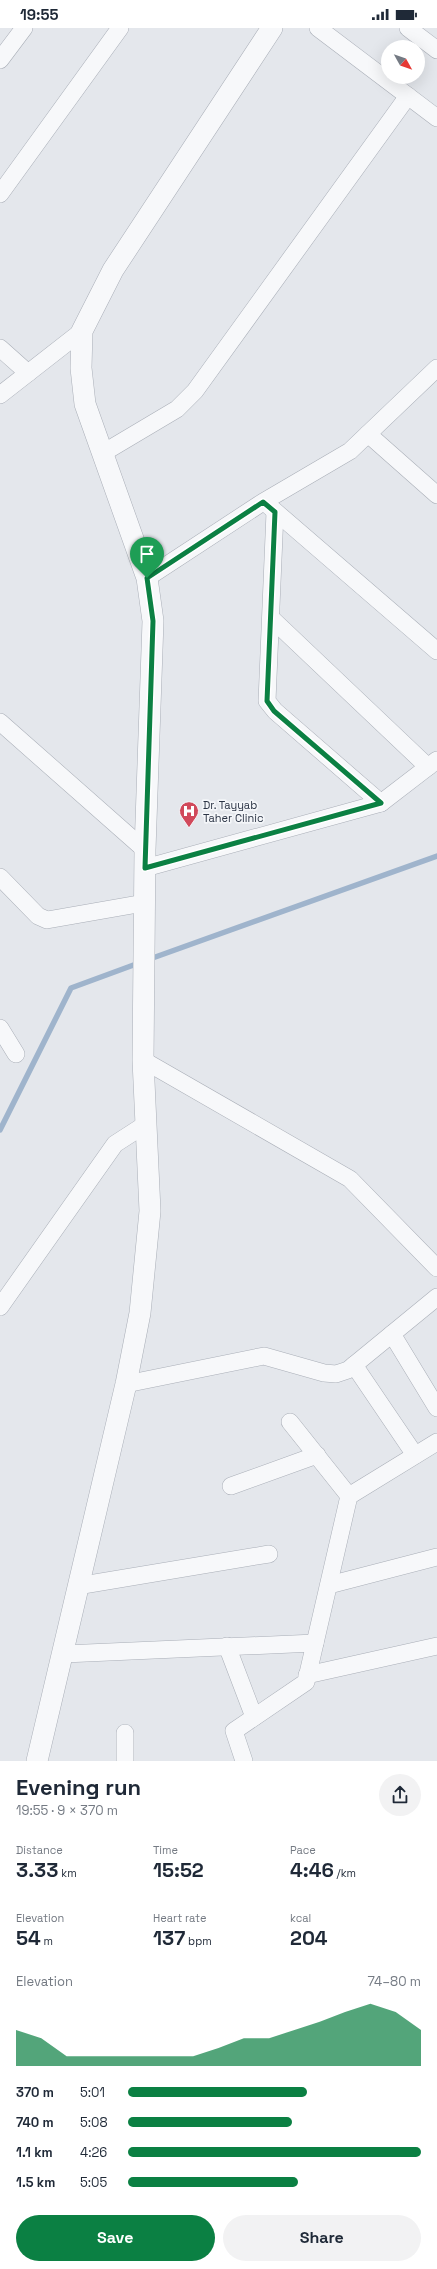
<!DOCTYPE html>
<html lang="en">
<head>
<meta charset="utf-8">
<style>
	body { margin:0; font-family:"Space Grotesk",sans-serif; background:#f2f2f3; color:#1f2937; height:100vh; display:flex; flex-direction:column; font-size:15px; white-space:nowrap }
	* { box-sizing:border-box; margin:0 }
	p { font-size:13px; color:#747a83 }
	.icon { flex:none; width:22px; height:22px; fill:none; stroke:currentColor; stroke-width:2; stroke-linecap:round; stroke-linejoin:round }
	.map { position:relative; height:1733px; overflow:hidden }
	.panel { display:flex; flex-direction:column; background:#fff; flex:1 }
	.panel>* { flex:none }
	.needle { width:26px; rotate:130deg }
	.buttons { position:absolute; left:381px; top:12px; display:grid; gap:8px }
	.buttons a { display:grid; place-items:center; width:44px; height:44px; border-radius:50%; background:#fff; box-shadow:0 4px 16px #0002; font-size:20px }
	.pin { position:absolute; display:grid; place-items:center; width:34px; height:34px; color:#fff; margin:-41px -17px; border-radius:50% 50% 50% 0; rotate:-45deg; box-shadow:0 0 4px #0007 }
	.pin .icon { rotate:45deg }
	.round { display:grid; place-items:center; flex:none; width:42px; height:42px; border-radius:21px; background:#f2f2f3 }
	.headline { display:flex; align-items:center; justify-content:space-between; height:68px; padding:0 16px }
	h1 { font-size:22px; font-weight:800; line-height:30px }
	.metrics { display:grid; grid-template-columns:repeat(3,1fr); gap:6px; height:68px; padding:4px 16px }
	.metrics div { display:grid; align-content:center }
	.metrics b { font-size:20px; font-weight:800 }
	.metrics small { font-size:11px; font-weight:400 }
	.metrics p { font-size:11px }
	.chart { height:112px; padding:8px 16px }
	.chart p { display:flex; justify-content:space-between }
	.chart svg { width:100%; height:72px; margin-top:4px; fill:#0b8043; opacity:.7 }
	.button { display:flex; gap:8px; margin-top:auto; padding:8px 16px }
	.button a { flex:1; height:46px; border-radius:24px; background:#0b8043; color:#fff; font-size:16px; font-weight:800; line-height:46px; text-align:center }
	.button a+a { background:#f2f2f3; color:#1f2937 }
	ul { padding:0 16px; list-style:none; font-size:13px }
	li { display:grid; grid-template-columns:64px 48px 1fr; align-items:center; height:30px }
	li i { height:10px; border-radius:5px; background:#0b8043 }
	.status { display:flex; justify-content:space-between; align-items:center; height:28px; padding:0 20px; background:#fff; direction:ltr }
	.status svg { height:11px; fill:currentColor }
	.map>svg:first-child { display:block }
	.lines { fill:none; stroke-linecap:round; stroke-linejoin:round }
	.stream { stroke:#9fb4cc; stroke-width:5.5 }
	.minor-casing { stroke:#a9aeb7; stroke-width:18 }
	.tertiary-casing { stroke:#a9aeb7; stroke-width:22 }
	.minor { stroke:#f7f8fa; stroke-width:17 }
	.tertiary { stroke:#f7f8fa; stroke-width:21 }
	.route-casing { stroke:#fff; stroke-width:8 }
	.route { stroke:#0b8043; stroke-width:5 }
	.labels { text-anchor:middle; stroke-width:3.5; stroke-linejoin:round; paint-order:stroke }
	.poi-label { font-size:11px; fill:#2b3445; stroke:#f4f6f9; text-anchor:start }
</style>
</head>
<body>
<div class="status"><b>19:55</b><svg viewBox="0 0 49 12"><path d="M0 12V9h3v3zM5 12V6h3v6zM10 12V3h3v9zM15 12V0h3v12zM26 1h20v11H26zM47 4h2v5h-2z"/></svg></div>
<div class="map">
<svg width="437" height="1733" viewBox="0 0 437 1733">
	<rect width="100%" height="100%" fill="#e4e7ec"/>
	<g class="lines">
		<g class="stream">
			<polyline points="147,932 437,828"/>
			<polyline points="0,1102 71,960 139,935"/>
		</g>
		<defs>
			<g id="minor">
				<polyline points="318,0 437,90"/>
				<polyline points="408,0 437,22"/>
				<polyline points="0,32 24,0"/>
				<polyline points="0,166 120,0"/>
				<polyline points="0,320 28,345"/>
				<polyline points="0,367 82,303"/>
				<polyline points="368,406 437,467"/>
				<polyline points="103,425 177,381 195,363 408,68"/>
				<polyline points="269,478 437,623"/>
				<polyline points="275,484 267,673 275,683 381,775"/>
				<polyline points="147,550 263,474 350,423 437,340"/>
				<polyline points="271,590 428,739"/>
				<polyline points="0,694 145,822"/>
				<polyline points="145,840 381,775 437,732"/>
				<polyline points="0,849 38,888 47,892 144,875"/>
				<polyline points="0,1000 16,1026"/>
				<polyline points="143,1032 350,1151 437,1240"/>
				<polyline points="0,1279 115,1116 146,1096"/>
				<polyline points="392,1306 437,1380"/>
				<polyline points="354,1337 415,1427"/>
				<polyline points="126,1356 264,1328 324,1345 336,1346 348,1342 437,1269"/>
				<polyline points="290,1394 349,1468"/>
				<polyline points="231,1458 317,1427"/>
				<polyline points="329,1557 437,1529"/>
				<polyline points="77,1558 269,1526"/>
				<polyline points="227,1618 254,1689"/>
				<polyline points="64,1626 315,1615"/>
				<polyline points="307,1647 437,1618"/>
				<polyline points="125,1705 125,1733"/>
				<polyline points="244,1733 234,1703 306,1654 349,1468 437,1414"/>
			</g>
			<polyline id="tertiary" points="37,1733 126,1356 140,1285 150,1183 143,1032 145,822 153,593 147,550 85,376 81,340 82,303 113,242 272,0"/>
		</defs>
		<use href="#minor" class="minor-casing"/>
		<use href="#tertiary" class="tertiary-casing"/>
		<use href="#minor" class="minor"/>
		<use href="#tertiary" class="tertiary"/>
	</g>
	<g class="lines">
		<defs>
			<polygon id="route" points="263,474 275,484 267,673 274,683 381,775 145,840 153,593 147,550"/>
		</defs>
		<use href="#route" class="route-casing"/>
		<use href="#route" class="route"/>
	</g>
	<defs>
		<symbol id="hospital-pin" viewBox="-11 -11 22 30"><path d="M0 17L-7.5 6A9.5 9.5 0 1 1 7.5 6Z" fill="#d1495b" stroke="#f4f6f9"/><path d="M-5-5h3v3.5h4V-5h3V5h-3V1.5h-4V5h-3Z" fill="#fff"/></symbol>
	</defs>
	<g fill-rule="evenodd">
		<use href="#hospital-pin" x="178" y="772" width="22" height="30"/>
	</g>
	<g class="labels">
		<g class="poi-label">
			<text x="203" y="781">Dr. Tayyab<tspan x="203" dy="13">Taher Clinic</tspan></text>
		</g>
	</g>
</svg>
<div class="buttons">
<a><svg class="needle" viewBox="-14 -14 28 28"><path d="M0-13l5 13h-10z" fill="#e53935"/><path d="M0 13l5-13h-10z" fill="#747a83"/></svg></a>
</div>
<div class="pin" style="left:147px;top:550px;background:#1e9e55"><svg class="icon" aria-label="arrive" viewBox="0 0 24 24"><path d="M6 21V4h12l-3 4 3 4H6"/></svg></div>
</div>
<section class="panel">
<div class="headline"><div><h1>Evening run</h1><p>19:55 · 9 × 370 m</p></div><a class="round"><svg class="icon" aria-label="share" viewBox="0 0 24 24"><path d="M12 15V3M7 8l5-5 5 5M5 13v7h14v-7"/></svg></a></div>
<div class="metrics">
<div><p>Distance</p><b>3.33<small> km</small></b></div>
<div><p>Time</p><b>15:52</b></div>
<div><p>Pace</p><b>4:46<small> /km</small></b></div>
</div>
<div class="metrics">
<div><p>Elevation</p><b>54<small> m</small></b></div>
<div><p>Heart rate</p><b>137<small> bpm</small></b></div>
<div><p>kcal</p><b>204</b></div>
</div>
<div class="chart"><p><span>Elevation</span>74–80 m</p>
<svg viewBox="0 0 160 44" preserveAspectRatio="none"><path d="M0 44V22L10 27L20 38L30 38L40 38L50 38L60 38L70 38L80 33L90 27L100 27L110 22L120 17L130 11L140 6L150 11L160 22V44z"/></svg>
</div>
<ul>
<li><b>370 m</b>5:01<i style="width:61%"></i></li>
<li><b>740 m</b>5:08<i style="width:56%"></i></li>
<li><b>1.1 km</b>4:26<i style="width:100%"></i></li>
<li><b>1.5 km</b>5:05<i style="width:58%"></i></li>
</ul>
<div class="button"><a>Save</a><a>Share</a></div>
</section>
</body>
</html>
